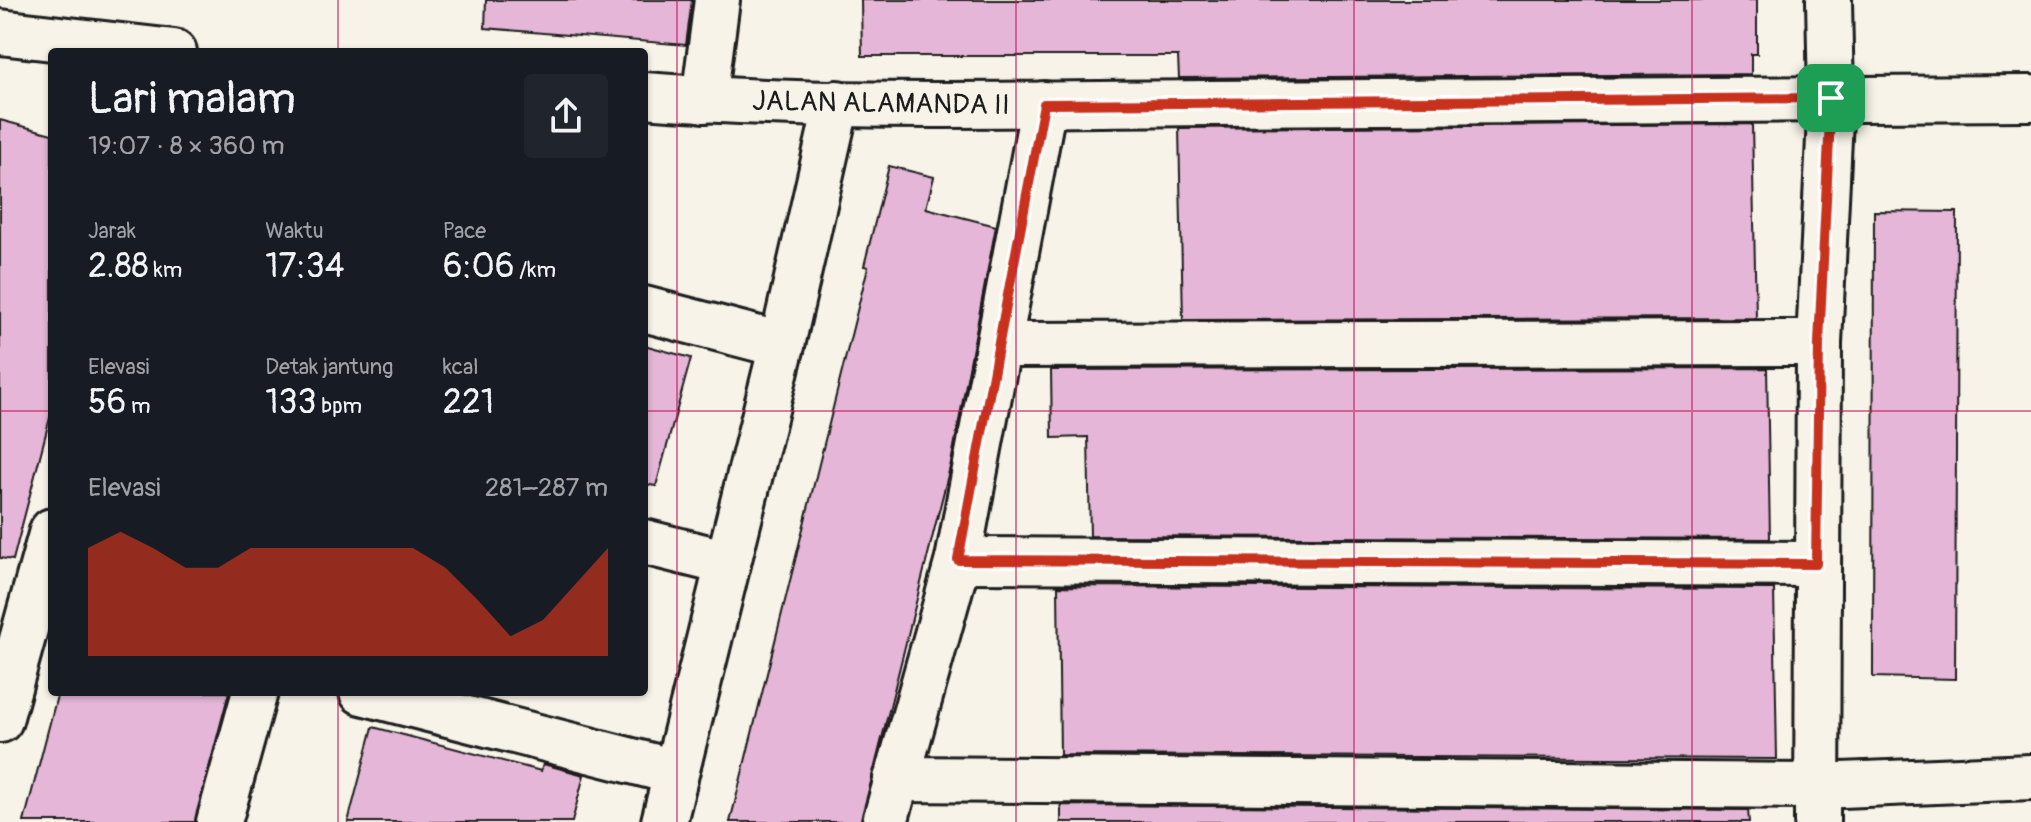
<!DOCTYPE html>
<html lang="id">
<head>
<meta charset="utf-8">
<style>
	body { margin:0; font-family:Pangolin,sans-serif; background:#20242c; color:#f1f3f6; height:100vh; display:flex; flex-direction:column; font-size:30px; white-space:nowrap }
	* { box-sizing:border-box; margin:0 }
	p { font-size:26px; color:#9ea1a6 }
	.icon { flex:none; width:44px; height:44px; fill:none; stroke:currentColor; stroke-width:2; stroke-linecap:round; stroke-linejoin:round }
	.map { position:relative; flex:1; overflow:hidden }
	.side { position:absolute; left:48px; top:48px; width:600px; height:648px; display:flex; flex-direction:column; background:#171b24; border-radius:8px; box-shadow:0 2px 6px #0004 }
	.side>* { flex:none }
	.pin { position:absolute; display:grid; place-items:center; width:68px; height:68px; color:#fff; margin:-34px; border-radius:16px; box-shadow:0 4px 12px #0006 }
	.round { display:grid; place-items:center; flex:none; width:84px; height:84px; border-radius:8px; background:#20242c }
	.summary { display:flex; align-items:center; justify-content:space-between; height:136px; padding:0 40px }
	h1 { font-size:44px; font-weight:600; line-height:60px }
	.figures { display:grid; grid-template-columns:repeat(3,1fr); gap:12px; height:136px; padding:8px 40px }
	.figures div { display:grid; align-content:center }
	.figures b { font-size:34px; font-weight:600 }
	.figures small { font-size:22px; font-weight:400 }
	.figures p { font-size:22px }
	.chart { height:224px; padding:16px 40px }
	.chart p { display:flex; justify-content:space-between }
	.chart svg { width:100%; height:144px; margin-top:8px; fill:#c8321e; opacity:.7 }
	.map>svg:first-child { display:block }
	.building { fill:#e5b6d7; stroke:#1c1c1c; stroke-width:2 }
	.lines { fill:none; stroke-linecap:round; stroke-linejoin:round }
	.minor-casing { stroke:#1c1c1c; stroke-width:50 }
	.minor { stroke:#f7f3e8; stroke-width:44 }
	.route-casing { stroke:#fff; stroke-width:16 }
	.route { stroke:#c8321e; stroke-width:10 }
	.grid { fill:none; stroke:#c2185b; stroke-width:2; stroke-opacity:0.55 }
	.labels { text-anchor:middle; stroke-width:6; stroke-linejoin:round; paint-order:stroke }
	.street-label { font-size:28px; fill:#1c1c1c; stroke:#f7f3e8 }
</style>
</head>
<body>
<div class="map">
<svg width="2031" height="822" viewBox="0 0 2031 822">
	<rect width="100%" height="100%" fill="#f7f3e8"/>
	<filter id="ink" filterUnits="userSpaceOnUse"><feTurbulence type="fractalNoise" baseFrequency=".0125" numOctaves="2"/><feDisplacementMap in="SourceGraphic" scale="16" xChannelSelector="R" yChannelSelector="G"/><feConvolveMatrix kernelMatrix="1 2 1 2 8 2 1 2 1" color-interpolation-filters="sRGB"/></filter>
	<g filter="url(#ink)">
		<g class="building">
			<polygon points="486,0 692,0 686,45 485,28"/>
			<polygon points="861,0 1757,0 1757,54 1751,54 1751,74 1179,78 1178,56 862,56"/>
			<polygon points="0,120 52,134 52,410 13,560 0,558"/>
			<polygon points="1752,124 1756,318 1183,320 1179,128"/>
			<polygon points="889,166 934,177 926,208 996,226 951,463 861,822 730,822 868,267 864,266"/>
			<polygon points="1874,211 1957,212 1955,679 1873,677"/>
			<polygon points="644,345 691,358 656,486 644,484"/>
			<polygon points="1767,368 1770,539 1090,536 1088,437 1052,438 1051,370"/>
			<polygon points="1058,586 1774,589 1777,759 1060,755"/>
			<polygon points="58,692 229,692 195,822 24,822"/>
			<polygon points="373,727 541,771 543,764 584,775 572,822 348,822"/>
			<polygon points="1061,805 1748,810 1749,822 1061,822"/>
		</g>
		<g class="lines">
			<defs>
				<g id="minor">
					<polyline points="0,32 174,52"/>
					<path d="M644,95C831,110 1021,104 1208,103C1483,101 1757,98 2031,98"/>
					<polyline points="704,100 717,0"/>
					<polyline points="644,309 782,345"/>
					<polyline points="999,345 1819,343"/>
					<polyline points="644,542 728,563"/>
					<polyline points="958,560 1816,564"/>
					<polyline points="362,692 675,772"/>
					<polyline points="0,720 52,531"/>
					<polyline points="896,779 1818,786 2031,777"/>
					<polyline points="219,822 255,692"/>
					<polyline points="664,822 782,345 837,103"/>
					<polyline points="885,822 958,560 1044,104"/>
					<polyline points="1817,822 1819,343 1831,98 1829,0"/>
				</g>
			</defs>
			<use href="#minor" class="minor-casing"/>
			<use href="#minor" class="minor"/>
		</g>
	</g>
	<g class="lines" filter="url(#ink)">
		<defs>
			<polygon id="route" points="1831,98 1819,343 1816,564 958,560 1044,104"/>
		</defs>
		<use href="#route" class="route-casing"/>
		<use href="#route" class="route"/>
	</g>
	<path class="grid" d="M338,0V52M677,0V822M1016,0V822M1354,0V822M1692,0V822M0,411H52M644,411H2031M338,692V822"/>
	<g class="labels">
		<g class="street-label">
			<text transform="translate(881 102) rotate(1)" y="10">JALAN ALAMANDA II</text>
		</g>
	</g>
</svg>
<div class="pin" style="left:1831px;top:98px;background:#1e9e55"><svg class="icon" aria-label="arrive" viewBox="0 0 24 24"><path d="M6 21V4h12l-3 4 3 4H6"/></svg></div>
<section class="side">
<div class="summary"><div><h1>Lari malam</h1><p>19:07 · 8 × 360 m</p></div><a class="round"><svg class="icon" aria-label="share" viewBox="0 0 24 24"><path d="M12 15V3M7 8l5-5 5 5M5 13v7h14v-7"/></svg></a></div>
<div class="figures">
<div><p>Jarak</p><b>2.88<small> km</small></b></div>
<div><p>Waktu</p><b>17:34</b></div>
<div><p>Pace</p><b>6:06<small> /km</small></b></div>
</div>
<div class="figures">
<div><p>Elevasi</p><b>56<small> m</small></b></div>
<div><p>Detak jantung</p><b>133<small> bpm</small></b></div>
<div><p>kcal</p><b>221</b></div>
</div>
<div class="chart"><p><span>Elevasi</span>281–287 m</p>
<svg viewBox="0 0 160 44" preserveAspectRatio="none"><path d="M0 44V11L10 6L20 11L30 17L40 17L50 11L60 11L70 11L80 11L90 11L100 11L110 17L120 27L130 38L140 33L150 22L160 11V44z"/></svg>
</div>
</section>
</div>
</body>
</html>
